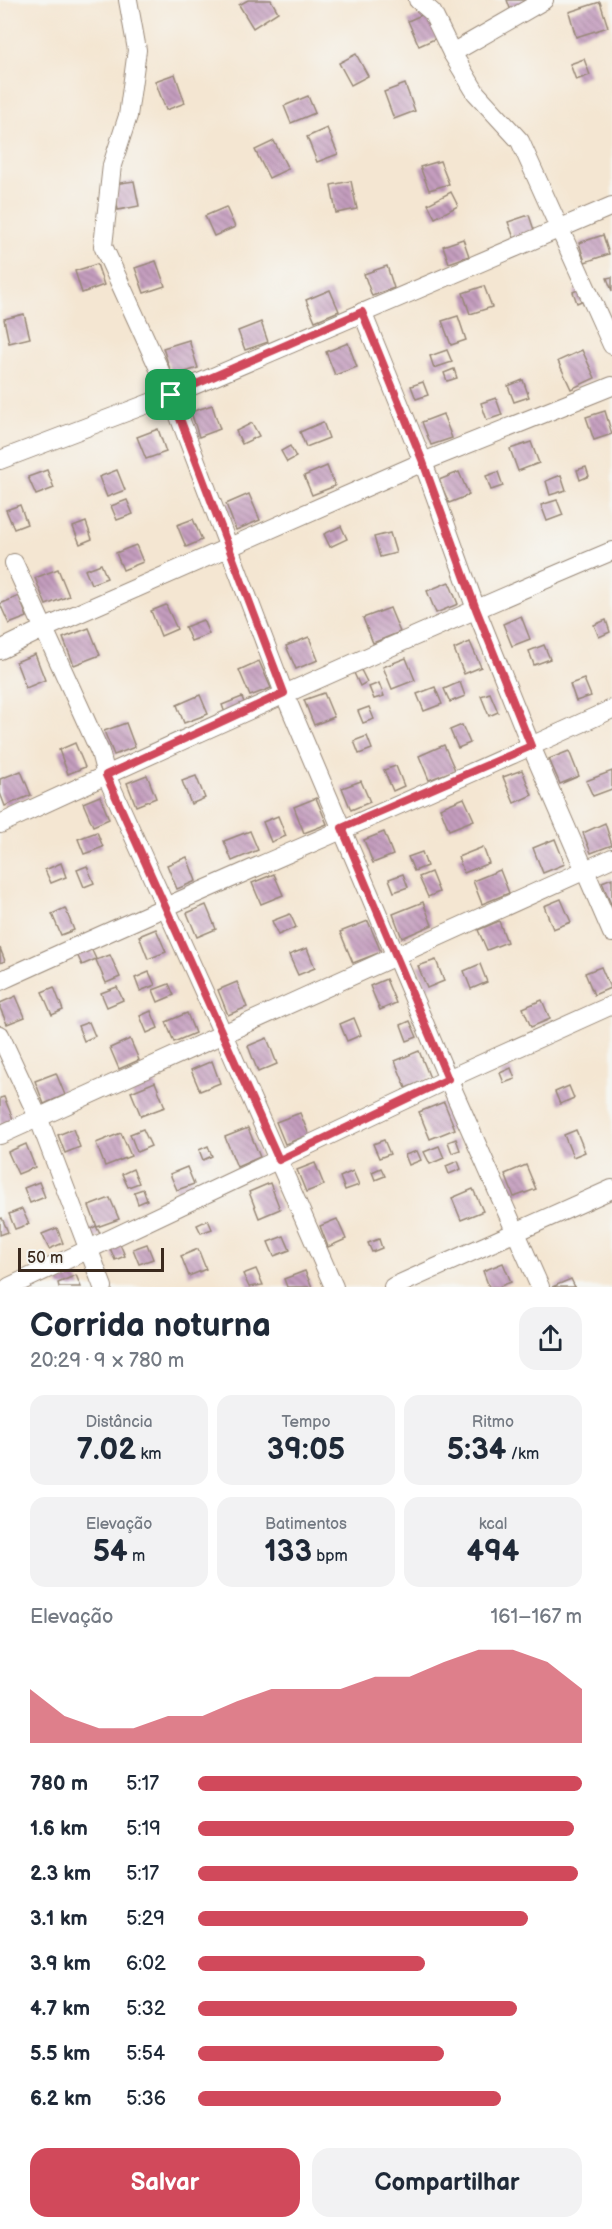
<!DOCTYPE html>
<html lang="pt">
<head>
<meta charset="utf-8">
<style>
	body { margin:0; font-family:"Balsamiq Sans",sans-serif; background:#f2f2f3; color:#1f2937; height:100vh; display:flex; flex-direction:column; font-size:22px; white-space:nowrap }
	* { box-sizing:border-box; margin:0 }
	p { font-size:20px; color:#747a83 }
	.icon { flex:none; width:33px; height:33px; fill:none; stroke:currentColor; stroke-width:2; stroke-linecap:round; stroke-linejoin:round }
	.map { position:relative; height:1287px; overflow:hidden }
	.drawer { display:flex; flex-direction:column; background:#fff; flex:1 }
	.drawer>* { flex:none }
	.scale { position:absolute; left:18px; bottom:15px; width:146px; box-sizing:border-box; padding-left:6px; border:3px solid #3b2a1e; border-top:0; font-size:16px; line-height:21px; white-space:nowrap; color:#3b2a1e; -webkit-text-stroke:4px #f6f6f2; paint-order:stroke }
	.pin { position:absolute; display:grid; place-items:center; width:51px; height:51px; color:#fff; margin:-26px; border-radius:12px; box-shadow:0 3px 9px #0006 }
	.round { display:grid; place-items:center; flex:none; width:63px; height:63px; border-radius:18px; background:#f2f2f3 }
	.headline { display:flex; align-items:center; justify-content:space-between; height:102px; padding:0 30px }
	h1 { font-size:33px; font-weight:800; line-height:45px }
	.metrics { display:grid; grid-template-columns:repeat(3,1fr); gap:9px; height:102px; padding:6px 30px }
	.metrics div { display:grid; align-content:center; border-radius:15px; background:#f2f2f3; text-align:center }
	.metrics b { font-size:30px; font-weight:800 }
	.metrics small { font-size:16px; font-weight:400 }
	.metrics p { font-size:16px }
	.chart { height:168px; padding:12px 30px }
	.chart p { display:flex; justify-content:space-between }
	.chart svg { width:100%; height:108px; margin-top:6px; fill:#d1495b; opacity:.7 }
	.button { display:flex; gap:12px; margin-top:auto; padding:12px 30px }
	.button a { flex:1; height:69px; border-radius:18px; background:#d1495b; color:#fff; font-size:24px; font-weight:800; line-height:69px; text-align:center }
	.button a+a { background:#f2f2f3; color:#1f2937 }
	ul { padding:0 30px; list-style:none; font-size:20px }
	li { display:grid; grid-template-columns:96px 72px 1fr; align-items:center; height:45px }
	li i { height:15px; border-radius:8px; background:#d1495b }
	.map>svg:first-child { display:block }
	.building { fill:url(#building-back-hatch) }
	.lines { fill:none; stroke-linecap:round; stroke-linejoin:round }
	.minor-casing { stroke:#988878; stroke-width:20 }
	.minor { stroke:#fff; stroke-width:18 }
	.route-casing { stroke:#fff; stroke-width:12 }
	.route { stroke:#d1495b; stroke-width:8 }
</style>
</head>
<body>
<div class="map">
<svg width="612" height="1287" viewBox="0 0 612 1287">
	<defs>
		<pattern id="building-back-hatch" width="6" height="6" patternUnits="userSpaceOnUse" patternTransform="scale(1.5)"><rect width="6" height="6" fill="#c59ebf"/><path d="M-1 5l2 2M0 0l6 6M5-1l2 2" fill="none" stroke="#a1819b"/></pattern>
	</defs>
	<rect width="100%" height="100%" fill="#f6f6f2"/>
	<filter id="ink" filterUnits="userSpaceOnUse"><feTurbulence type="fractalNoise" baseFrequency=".0167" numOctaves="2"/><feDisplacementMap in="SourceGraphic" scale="12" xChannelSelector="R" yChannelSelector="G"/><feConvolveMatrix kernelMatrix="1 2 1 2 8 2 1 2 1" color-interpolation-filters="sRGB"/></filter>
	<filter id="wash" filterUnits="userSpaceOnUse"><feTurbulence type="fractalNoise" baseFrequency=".008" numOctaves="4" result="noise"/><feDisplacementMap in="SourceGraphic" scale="24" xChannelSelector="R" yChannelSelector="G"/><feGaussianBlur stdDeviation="1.35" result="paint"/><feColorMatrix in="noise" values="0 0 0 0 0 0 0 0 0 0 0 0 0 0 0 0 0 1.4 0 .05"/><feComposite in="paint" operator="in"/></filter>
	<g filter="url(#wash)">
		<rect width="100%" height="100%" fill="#f4e6d2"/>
		<g id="blocks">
			<g class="building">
				<polygon points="248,0 271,0 278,12 253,28 239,5"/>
				<polygon points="507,0 529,0 511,11"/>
				<polygon points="600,2 608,27 576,37 569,12"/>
				<polygon points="428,12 439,37 419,46 408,21"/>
				<polygon points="356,54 368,76 351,85 339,63"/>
				<polygon points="584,59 590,75 576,80 570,64"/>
				<polygon points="175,74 185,103 166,110 155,81"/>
				<polygon points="405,84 415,111 394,119 384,92"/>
				<polygon points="308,96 315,113 291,123 284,106"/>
				<polygon points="327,128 338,154 317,162 307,137"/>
				<polygon points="274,141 288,169 269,178 255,150"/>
				<polygon points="440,161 449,184 429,190 420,167"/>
				<polygon points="134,181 139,206 118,210 114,184"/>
				<polygon points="351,181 357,209 336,213 331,185"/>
				<polygon points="451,192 458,206 435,218 428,204"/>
				<polygon points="226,207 235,227 214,236 205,216"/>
				<polygon points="529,215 534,230 514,238 508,222"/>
				<polygon points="603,235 609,254 585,262 579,243"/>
				<polygon points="463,239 469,256 449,263 443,246"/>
				<polygon points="156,261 165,286 144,293 135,268"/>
				<polygon points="97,264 104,285 82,293 75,271"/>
				<polygon points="387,266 394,288 372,296 364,274"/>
				<polygon points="612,277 612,291 607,278"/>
				<polygon points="484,286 492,307 470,314 463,293"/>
				<polygon points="582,288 586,299 577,303 573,292"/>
				<polygon points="330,290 339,311 315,321 306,300"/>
				<polygon points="24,314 30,338 9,343 4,319"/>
				<polygon points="458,316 466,340 451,345 442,321"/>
				<polygon points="261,322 268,342 245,350 238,331"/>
				<polygon points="189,340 198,368 172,376 163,348"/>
				<polygon points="348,343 357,367 335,375 326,352"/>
				<polygon points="447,350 452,362 434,368 430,356"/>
				<polygon points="582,350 595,378 571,389 558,361"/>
				<polygon points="454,369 457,378 447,381 444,373"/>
				<polygon points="523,380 529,397 514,402 508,386"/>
				<polygon points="423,382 428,395 416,399 411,386"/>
				<polygon points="496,398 502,415 487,420 481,403"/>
				<polygon points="212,405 220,429 199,437 191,412"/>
				<polygon points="605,411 612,434 594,440 586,417"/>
				<polygon points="443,414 452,438 431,445 422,422"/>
				<polygon points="323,422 329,438 306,447 300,432"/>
				<polygon points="252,423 259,436 242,444 236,431"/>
				<polygon points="158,429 166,452 146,459 137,437"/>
				<polygon points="531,442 539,463 518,471 510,449"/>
				<polygon points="290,446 296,457 287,462 281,451"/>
				<polygon points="327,466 335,486 312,495 304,476"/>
				<polygon points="586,467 589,476 580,480 577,470"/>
				<polygon points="47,470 54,488 36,495 28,477"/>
				<polygon points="117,470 125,490 107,497 99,477"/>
				<polygon points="459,472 469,495 449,503 439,480"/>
				<polygon points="498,472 503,486 491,490 486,476"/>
				<polygon points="561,475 566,490 550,495 546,481"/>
				<polygon points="249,494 260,520 236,530 226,504"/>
				<polygon points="127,500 133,514 117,520 111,506"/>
				<polygon points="557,500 563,515 547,521 541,505"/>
				<polygon points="20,505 27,524 14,529 6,510"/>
				<polygon points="193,519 202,540 186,547 177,525"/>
				<polygon points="86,522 92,539 80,544 73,527"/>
				<polygon points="341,526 347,539 330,547 324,534"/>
				<polygon points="390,533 396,553 380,557 374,537"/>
				<polygon points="136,545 143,562 123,570 116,553"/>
				<polygon points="101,564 107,578 91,584 85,570"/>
				<polygon points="58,569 69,596 46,605 35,578"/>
				<polygon points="449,582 458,604 436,613 427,591"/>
				<polygon points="19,596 27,617 9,624 0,604"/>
				<polygon points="166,605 177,629 161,636 151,611"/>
				<polygon points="390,608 400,632 373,643 363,618"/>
				<polygon points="521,616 530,639 512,646 503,624"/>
				<polygon points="203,620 209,634 191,641 185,627"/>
				<polygon points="606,620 610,632 599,637 594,625"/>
				<polygon points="89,628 100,655 74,665 63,638"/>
				<polygon points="309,637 318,660 296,669 286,646"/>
				<polygon points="470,642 481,667 464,674 454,649"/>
				<polygon points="544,645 550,659 534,665 529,651"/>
				<polygon points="35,654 45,680 26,688 16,662"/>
				<polygon points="406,658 415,680 392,689 383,667"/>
				<polygon points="259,661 271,688 250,696 239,670"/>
				<polygon points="361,670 367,682 360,686 354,673"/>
				<polygon points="584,679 591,696 576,701 570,684"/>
				<polygon points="460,682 465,696 450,702 444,689"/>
				<polygon points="379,683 384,696 374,699 369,687"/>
				<polygon points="435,687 442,704 424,711 417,694"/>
				<polygon points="324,693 334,717 314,725 304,700"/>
				<polygon points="490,693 498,712 489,716 481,696"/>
				<polygon points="200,695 208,714 184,723 177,705"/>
				<polygon points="242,697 245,705 225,713 222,705"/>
				<polygon points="369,707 374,719 363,723 358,711"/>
				<polygon points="126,723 135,747 114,755 104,731"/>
				<polygon points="462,725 470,743 458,748 450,730"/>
				<polygon points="367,736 372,749 359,754 354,741"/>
				<polygon points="75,743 85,767 68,774 59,750"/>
				<polygon points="444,745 455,770 429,780 419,756"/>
				<polygon points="569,751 579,776 560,784 549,759"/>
				<polygon points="396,766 404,786 393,791 384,770"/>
				<polygon points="522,770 532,795 514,803 503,777"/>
				<polygon points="21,771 31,795 5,806 0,793 0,779"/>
				<polygon points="612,771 612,789 593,796 586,781"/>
				<polygon points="147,775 156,798 136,806 127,783"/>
				<polygon points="196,776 205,798 191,804 182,781"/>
				<polygon points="361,781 370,802 351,810 342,788"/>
				<polygon points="100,796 109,819 93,826 83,803"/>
				<polygon points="316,798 327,824 304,833 294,807"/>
				<polygon points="464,798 474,820 449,830 440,808"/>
				<polygon points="278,816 286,836 271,842 263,822"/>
				<polygon points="605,823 612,845 591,853 583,833"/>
				<polygon points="250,831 258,850 232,861 224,841"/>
				<polygon points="97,832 103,847 84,854 78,839"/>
				<polygon points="384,832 393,855 373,863 364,840"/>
				<polygon points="555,839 565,864 543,873 533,848"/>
				<polygon points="483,847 489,863 464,873 458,857"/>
				<polygon points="422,852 427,866 414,871 408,857"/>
				<polygon points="187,857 196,881 177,889 167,865"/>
				<polygon points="61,863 66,877 51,883 45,870"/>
				<polygon points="87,866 94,883 84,887 77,870"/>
				<polygon points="500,870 509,893 482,904 473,881"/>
				<polygon points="431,872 439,892 428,897 419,877"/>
				<polygon points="274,874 283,895 261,904 252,883"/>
				<polygon points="403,874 408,887 394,892 389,879"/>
				<polygon points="612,878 612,907 602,882"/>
				<polygon points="561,899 571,922 553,929 544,906"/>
				<polygon points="423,902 432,925 402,938 393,914"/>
				<polygon points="206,905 216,929 197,937 187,913"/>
				<polygon points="65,908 74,930 61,935 52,914"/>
				<polygon points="290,914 296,927 278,935 272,921"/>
				<polygon points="368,921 381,952 353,963 340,932"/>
				<polygon points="499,921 507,942 487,950 478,930"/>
				<polygon points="156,929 166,952 148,959 139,936"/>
				<polygon points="89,944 96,959 82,965 75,950"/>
				<polygon points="0,948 5,961 0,963"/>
				<polygon points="307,948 315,968 298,975 289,955"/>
				<polygon points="110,955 120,977 106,983 96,960"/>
				<polygon points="436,960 444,981 427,988 418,966"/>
				<polygon points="480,964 487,982 471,989 464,971"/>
				<polygon points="601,967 610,988 594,995 585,973"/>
				<polygon points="149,972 155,985 140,991 135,978"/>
				<polygon points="386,979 396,1003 380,1010 370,986"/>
				<polygon points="237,982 247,1007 228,1015 218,990"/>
				<polygon points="169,984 174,995 158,1002 153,990"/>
				<polygon points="54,987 63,1010 52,1015 42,992"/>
				<polygon points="117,987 123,1000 107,1007 101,993"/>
				<polygon points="16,996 25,1017 7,1024 0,1008 0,1003"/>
				<polygon points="542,1000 550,1019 531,1027 523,1008"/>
				<polygon points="151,1011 158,1028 147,1033 140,1016"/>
				<polygon points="187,1013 195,1033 174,1042 166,1022"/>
				<polygon points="354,1018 361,1035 347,1041 340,1024"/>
				<polygon points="410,1021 417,1037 407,1041 401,1025"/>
				<polygon points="89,1022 95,1036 84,1041 78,1026"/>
				<polygon points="267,1038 277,1064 258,1072 248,1046"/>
				<polygon points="130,1039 139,1060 119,1069 110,1048"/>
				<polygon points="419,1051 430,1078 406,1088 395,1061"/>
				<polygon points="212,1061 220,1083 200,1091 191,1070"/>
				<polygon points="511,1068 515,1079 504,1083 500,1073"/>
				<polygon points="56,1073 65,1095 44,1104 35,1081"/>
				<polygon points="155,1082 165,1107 141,1116 131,1092"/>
				<polygon points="569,1086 574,1098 560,1104 555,1092"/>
				<polygon points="4,1097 13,1119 0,1125 0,1098"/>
				<polygon points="444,1102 455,1129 430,1139 419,1112"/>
				<polygon points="300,1113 309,1135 285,1144 276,1122"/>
				<polygon points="248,1128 260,1157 237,1167 225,1137"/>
				<polygon points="73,1129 80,1147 65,1153 58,1135"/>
				<polygon points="143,1129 151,1146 137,1152 130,1134"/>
				<polygon points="576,1130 585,1152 573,1157 564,1135"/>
				<polygon points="121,1133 131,1156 105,1166 96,1143"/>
				<polygon points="456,1139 460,1150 452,1153 448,1142"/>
				<polygon points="384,1140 390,1154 379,1158 373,1144"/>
				<polygon points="26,1144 35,1167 18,1174 8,1152"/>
				<polygon points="208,1146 212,1156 203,1160 199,1150"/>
				<polygon points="439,1146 444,1158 430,1164 424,1152"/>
				<polygon points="417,1151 421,1160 409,1165 405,1155"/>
				<polygon points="458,1161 461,1169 449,1174 446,1166"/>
				<polygon points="315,1163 324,1185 306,1192 297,1170"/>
				<polygon points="526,1165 536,1189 514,1197 505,1174"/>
				<polygon points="187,1167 194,1184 177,1190 170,1174"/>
				<polygon points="381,1168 385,1176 375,1180 372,1172"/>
				<polygon points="133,1169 139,1183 128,1187 122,1174"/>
				<polygon points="353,1171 359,1185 345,1190 340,1177"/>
				<polygon points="39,1182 45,1197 30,1203 24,1188"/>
				<polygon points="270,1183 280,1209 259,1218 249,1192"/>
				<polygon points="143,1189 147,1200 138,1204 134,1192"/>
				<polygon points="473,1189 483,1211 461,1220 452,1198"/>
				<polygon points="110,1198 119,1219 97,1227 89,1206"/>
				<polygon points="22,1209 29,1224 15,1229 9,1214"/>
				<polygon points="2,1218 8,1232 0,1235 0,1219"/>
				<polygon points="337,1219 346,1239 328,1247 320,1226"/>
				<polygon points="208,1220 212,1229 201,1233 197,1225"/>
				<polygon points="96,1226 101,1236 91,1240 87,1231"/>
				<polygon points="57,1228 63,1243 49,1249 42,1234"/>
				<polygon points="284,1236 290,1250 274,1256 268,1242"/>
				<polygon points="379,1239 382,1248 372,1252 368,1243"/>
				<polygon points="120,1244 125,1256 115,1260 110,1248"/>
				<polygon points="147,1244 153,1259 139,1264 133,1249"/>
				<polygon points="198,1249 206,1269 189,1276 181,1256"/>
				<polygon points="503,1263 511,1282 498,1287 489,1287 483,1271"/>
				<polygon points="256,1269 263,1285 249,1287 243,1274"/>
				<polygon points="305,1271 312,1287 287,1287 284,1279"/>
				<polygon points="76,1275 81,1287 59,1287 58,1283"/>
				<polygon points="571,1279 575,1287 552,1287"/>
			</g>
		</g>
	</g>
	<g filter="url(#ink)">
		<use href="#blocks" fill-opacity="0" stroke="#988878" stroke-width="1.5"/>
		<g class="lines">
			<defs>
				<g id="minor">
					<polyline points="128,0 137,50 128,116 112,165 103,246 171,395 284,693 448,1079 540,1287"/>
					<polyline points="418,0 432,12 452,53 476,93 520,141 612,345"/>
					<polyline points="452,53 544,0"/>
					<polyline points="362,312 423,462 476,609 531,746 612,933"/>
					<polyline points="0,460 171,395 612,206"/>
					<polyline points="14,563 100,752 106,775 223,1034 334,1287"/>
					<polyline points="0,650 43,629 423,462 612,386"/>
					<path d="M0,824C203,730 406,638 612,551"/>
					<path d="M0,981C203,888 410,803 612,709"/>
					<polyline points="0,1035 38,1117 103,1287"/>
					<polyline points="0,1135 612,858"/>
					<polyline points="9,1287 448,1079 612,1005"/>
					<polyline points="393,1287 612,1189"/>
				</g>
			</defs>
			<use href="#minor" class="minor-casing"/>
			<use href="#minor" class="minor"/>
		</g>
	</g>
	<g class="lines" filter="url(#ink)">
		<defs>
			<polygon id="route" points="362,312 423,462 476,609 531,746 342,828 448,1079 279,1160 106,775 284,693 171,395"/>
		</defs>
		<use href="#route" class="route-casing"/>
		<use href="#route" class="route"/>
	</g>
</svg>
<div class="scale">50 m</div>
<div class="pin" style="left:171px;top:395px;background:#1e9e55"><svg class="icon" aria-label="arrive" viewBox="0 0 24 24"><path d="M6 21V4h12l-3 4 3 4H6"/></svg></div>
</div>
<section class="drawer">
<div class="headline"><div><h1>Corrida noturna</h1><p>20:29 · 9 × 780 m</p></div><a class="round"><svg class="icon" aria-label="share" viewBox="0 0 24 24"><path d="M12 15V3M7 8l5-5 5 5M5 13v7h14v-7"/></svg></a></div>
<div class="metrics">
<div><p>Distância</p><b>7.02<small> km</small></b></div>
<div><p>Tempo</p><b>39:05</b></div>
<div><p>Ritmo</p><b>5:34<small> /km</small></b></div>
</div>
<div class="metrics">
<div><p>Elevação</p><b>54<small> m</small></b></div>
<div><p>Batimentos</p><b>133<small> bpm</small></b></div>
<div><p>kcal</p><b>494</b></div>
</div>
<div class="chart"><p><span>Elevação</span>161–167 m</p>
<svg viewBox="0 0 160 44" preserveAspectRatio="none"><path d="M0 44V22L10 33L20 38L30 38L40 33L50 33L60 27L70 22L80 22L90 22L100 17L110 17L120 11L130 6L140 6L150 11L160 22V44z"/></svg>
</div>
<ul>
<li><b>780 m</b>5:17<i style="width:100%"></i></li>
<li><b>1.6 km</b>5:19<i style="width:98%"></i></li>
<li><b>2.3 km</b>5:17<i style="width:99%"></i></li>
<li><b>3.1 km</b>5:29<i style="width:86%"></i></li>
<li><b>3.9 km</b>6:02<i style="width:59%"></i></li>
<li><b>4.7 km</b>5:32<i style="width:83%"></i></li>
<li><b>5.5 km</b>5:54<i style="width:64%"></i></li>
<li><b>6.2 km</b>5:36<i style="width:79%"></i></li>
</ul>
<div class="button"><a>Salvar</a><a>Compartilhar</a></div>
</section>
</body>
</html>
